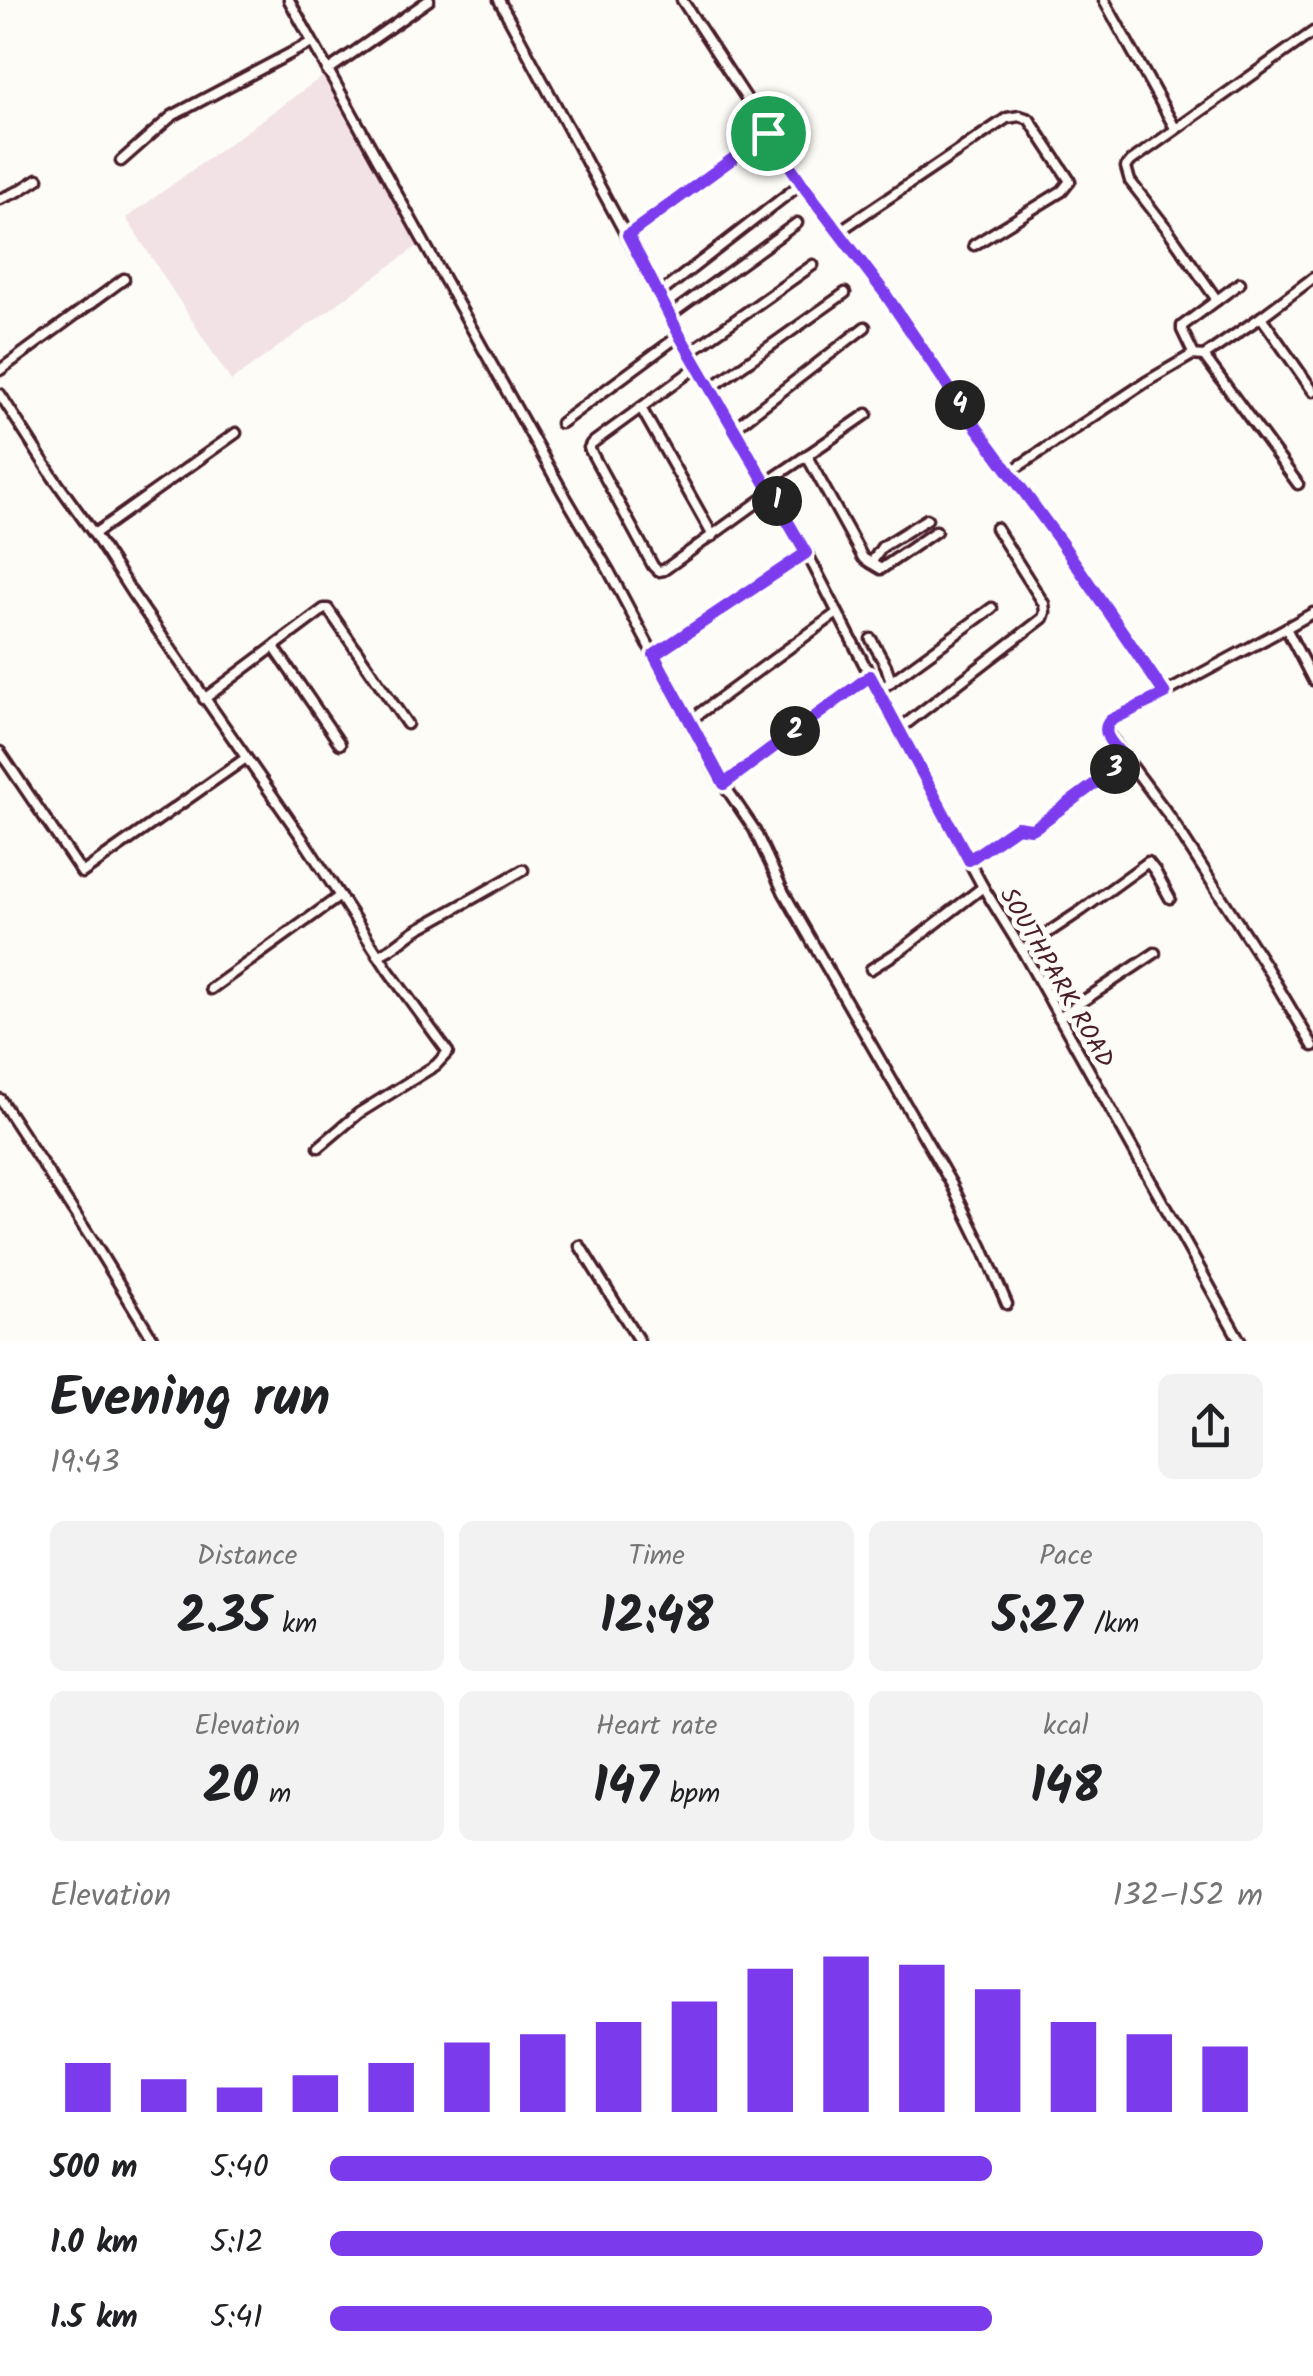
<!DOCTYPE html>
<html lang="en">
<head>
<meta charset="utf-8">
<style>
	body { margin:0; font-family:Kalam,sans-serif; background:#f2f2f2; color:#202124; height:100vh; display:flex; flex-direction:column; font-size:38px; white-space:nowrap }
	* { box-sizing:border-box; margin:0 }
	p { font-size:32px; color:#757577 }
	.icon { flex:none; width:55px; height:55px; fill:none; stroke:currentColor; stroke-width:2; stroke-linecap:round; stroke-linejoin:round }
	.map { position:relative; height:1341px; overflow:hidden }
	.sheet { display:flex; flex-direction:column; background:#fff; flex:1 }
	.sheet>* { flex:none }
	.pin { position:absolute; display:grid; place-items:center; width:85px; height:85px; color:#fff; margin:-42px; border:5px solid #fff; border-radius:50%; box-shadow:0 2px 10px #0007 }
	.km { position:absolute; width:50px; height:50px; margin:-25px; border-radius:50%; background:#222; color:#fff; font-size:28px; line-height:50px; text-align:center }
	.round { display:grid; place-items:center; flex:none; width:105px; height:105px; border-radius:15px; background:#f2f2f2 }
	.headline { display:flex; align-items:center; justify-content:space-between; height:170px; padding:0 50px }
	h1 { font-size:55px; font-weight:700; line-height:75px }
	.stats { display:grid; grid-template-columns:repeat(3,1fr); gap:15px; height:170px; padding:10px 50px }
	.stats div { display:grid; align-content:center; border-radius:15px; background:#f2f2f2; text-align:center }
	.stats b { font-size:50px; font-weight:700 }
	.stats small { font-size:28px; font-weight:400 }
	.stats p { font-size:28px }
	.chart { height:280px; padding:20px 50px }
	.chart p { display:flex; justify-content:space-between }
	.chart svg { width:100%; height:180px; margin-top:10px; stroke:#7c3aed; stroke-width:6 }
	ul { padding:0 50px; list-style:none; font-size:32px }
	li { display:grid; grid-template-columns:160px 120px 1fr; align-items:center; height:75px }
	li i { height:25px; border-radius:12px; background:#7c3aed }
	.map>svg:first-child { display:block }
	.built { fill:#f3e2e5 }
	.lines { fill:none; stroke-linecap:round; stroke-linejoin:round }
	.minor-casing { stroke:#4a1f2b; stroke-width:15 }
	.minor { stroke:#fdfcf7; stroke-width:8 }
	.route-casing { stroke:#fff; stroke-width:20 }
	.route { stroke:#7c3aed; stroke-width:12 }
	.labels { text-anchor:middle; stroke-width:10; stroke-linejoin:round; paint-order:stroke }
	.street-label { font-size:25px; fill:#4a1f2b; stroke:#fdfcf7 }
</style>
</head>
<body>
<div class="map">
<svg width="1313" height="1341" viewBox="0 0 1313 1341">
	<rect width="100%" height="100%" fill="#fdfcf7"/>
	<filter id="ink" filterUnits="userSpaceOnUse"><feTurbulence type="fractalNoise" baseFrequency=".01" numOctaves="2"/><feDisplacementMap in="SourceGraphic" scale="20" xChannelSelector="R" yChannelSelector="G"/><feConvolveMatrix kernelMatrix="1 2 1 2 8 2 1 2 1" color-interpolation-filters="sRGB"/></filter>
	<g filter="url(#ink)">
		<polygon class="built" points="327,73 419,245 231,381 126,218"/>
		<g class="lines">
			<defs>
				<g id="minor">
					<polyline points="289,0 565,496 609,571 718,776 754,829 784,893 952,1185 982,1246 1007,1304"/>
					<polyline points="499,0 680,335 807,553 898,730 983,887 1022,950 1240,1341"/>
					<polyline points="682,0 805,188 885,292 966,413 1060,541 1165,693 1111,720 1105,730 1170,817 1265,965 1313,1046"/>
					<polyline points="1104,0 1175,128"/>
					<polyline points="327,71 429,0"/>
					<polyline points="121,161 172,116 312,42"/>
					<polyline points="0,199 19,191 38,179"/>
					<polyline points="838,232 1007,118 1020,116 1029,119 1070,181 1062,191 974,245"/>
					<polyline points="628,235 768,133"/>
					<polyline points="659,294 802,183"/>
					<polyline points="1217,300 1168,230 1130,181 1126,167 1131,161 1313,32"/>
					<polyline points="670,315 797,223"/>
					<polyline points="1261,317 1313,391"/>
					<polyline points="690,352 813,265"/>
					<polyline points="1194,355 1182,330 1182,326 1240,283"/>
					<polyline points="1204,356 1298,484"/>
					<polyline points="698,366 591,444 589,448 653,566 658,571 664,570 772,492"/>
					<polyline points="0,370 124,279"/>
					<polyline points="711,388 845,293"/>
					<polyline points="0,394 53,477 94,534 132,593 302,838 388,970 448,1052 436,1065 359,1113 319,1147"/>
					<polyline points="641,408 713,536"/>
					<polyline points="867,414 809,454 809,460 863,558 871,563"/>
					<polyline points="561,423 680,335"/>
					<polyline points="734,428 865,327"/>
					<polyline points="1010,472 1146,382 1192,355 1204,356 1261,317 1313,278"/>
					<polyline points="766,483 809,454"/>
					<polyline points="927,519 882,547 871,563 881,569 936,531"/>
					<polyline points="94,534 236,433"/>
					<polyline points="1313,613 1286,628 1313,680"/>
					<polyline points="871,639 886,666 891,682"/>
					<polyline points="274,647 340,744"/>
					<polyline points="654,655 807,553"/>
					<polyline points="878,691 992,608"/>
					<polyline points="1165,693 1286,628"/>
					<polyline points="204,699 324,609 328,609 407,724"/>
					<polyline points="689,721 837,613"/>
					<polyline points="898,730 1043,618 1045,612 1044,604 996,528"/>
					<polyline points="0,752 82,873 246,758"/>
					<polyline points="723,784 870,676"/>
					<polyline points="969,860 1017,827 1031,829 1036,827 1127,760"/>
					<polyline points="1022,950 1082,910 1148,862 1155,871 1170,898"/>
					<path d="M378,955C394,950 404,937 418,929C453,910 488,890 523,870"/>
					<polyline points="871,969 904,948 983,887"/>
					<polyline points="211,989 340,896"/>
					<polyline points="1059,1017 1155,953"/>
					<polyline points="0,1099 94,1243 154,1341"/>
					<polyline points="580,1246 639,1341"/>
				</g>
			</defs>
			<use href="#minor" class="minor-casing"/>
			<use href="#minor" class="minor"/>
		</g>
	</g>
	<g class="lines" filter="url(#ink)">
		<defs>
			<path id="route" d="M768,133L805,188L884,292L966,413L1060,541L1165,694L1111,720C1097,733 1117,749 1127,760L1036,827L1031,829L1017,827L969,860L870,676L724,784L654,655L806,553L680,336L628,235Z"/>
		</defs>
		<use href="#route" class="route-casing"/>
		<use href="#route" class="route"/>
	</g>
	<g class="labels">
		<g class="street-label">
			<text transform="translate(1058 977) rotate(60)" y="9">SOUTHPARK ROAD</text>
		</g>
	</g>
</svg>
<div class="pin" style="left:768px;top:133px;background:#1e9e55"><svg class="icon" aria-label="arrive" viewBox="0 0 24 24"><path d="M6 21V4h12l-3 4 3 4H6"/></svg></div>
<b class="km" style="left:777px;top:501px">1</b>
<b class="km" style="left:795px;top:731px">2</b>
<b class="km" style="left:1115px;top:769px">3</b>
<b class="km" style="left:960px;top:405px">4</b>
</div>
<section class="sheet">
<div class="headline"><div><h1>Evening run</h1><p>19:43</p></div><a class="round"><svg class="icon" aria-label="share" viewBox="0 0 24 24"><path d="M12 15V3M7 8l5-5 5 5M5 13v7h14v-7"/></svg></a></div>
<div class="stats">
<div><p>Distance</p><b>2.35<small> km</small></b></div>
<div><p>Time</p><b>12:48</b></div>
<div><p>Pace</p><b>5:27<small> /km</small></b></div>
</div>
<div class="stats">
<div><p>Elevation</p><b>20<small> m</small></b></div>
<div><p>Heart rate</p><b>147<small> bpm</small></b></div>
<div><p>kcal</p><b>148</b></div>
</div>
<div class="chart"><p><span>Elevation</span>132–152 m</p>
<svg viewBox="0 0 160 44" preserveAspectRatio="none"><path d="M5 44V32M15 44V36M25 44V38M35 44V35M45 44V32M55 44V27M65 44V25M75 44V22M85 44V17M95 44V9M105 44V6M115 44V8M125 44V14M135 44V22M145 44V25M155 44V28"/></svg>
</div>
<ul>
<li><b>500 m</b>5:40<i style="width:71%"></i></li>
<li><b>1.0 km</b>5:12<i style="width:100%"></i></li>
<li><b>1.5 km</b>5:41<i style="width:71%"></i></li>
</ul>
</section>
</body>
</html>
